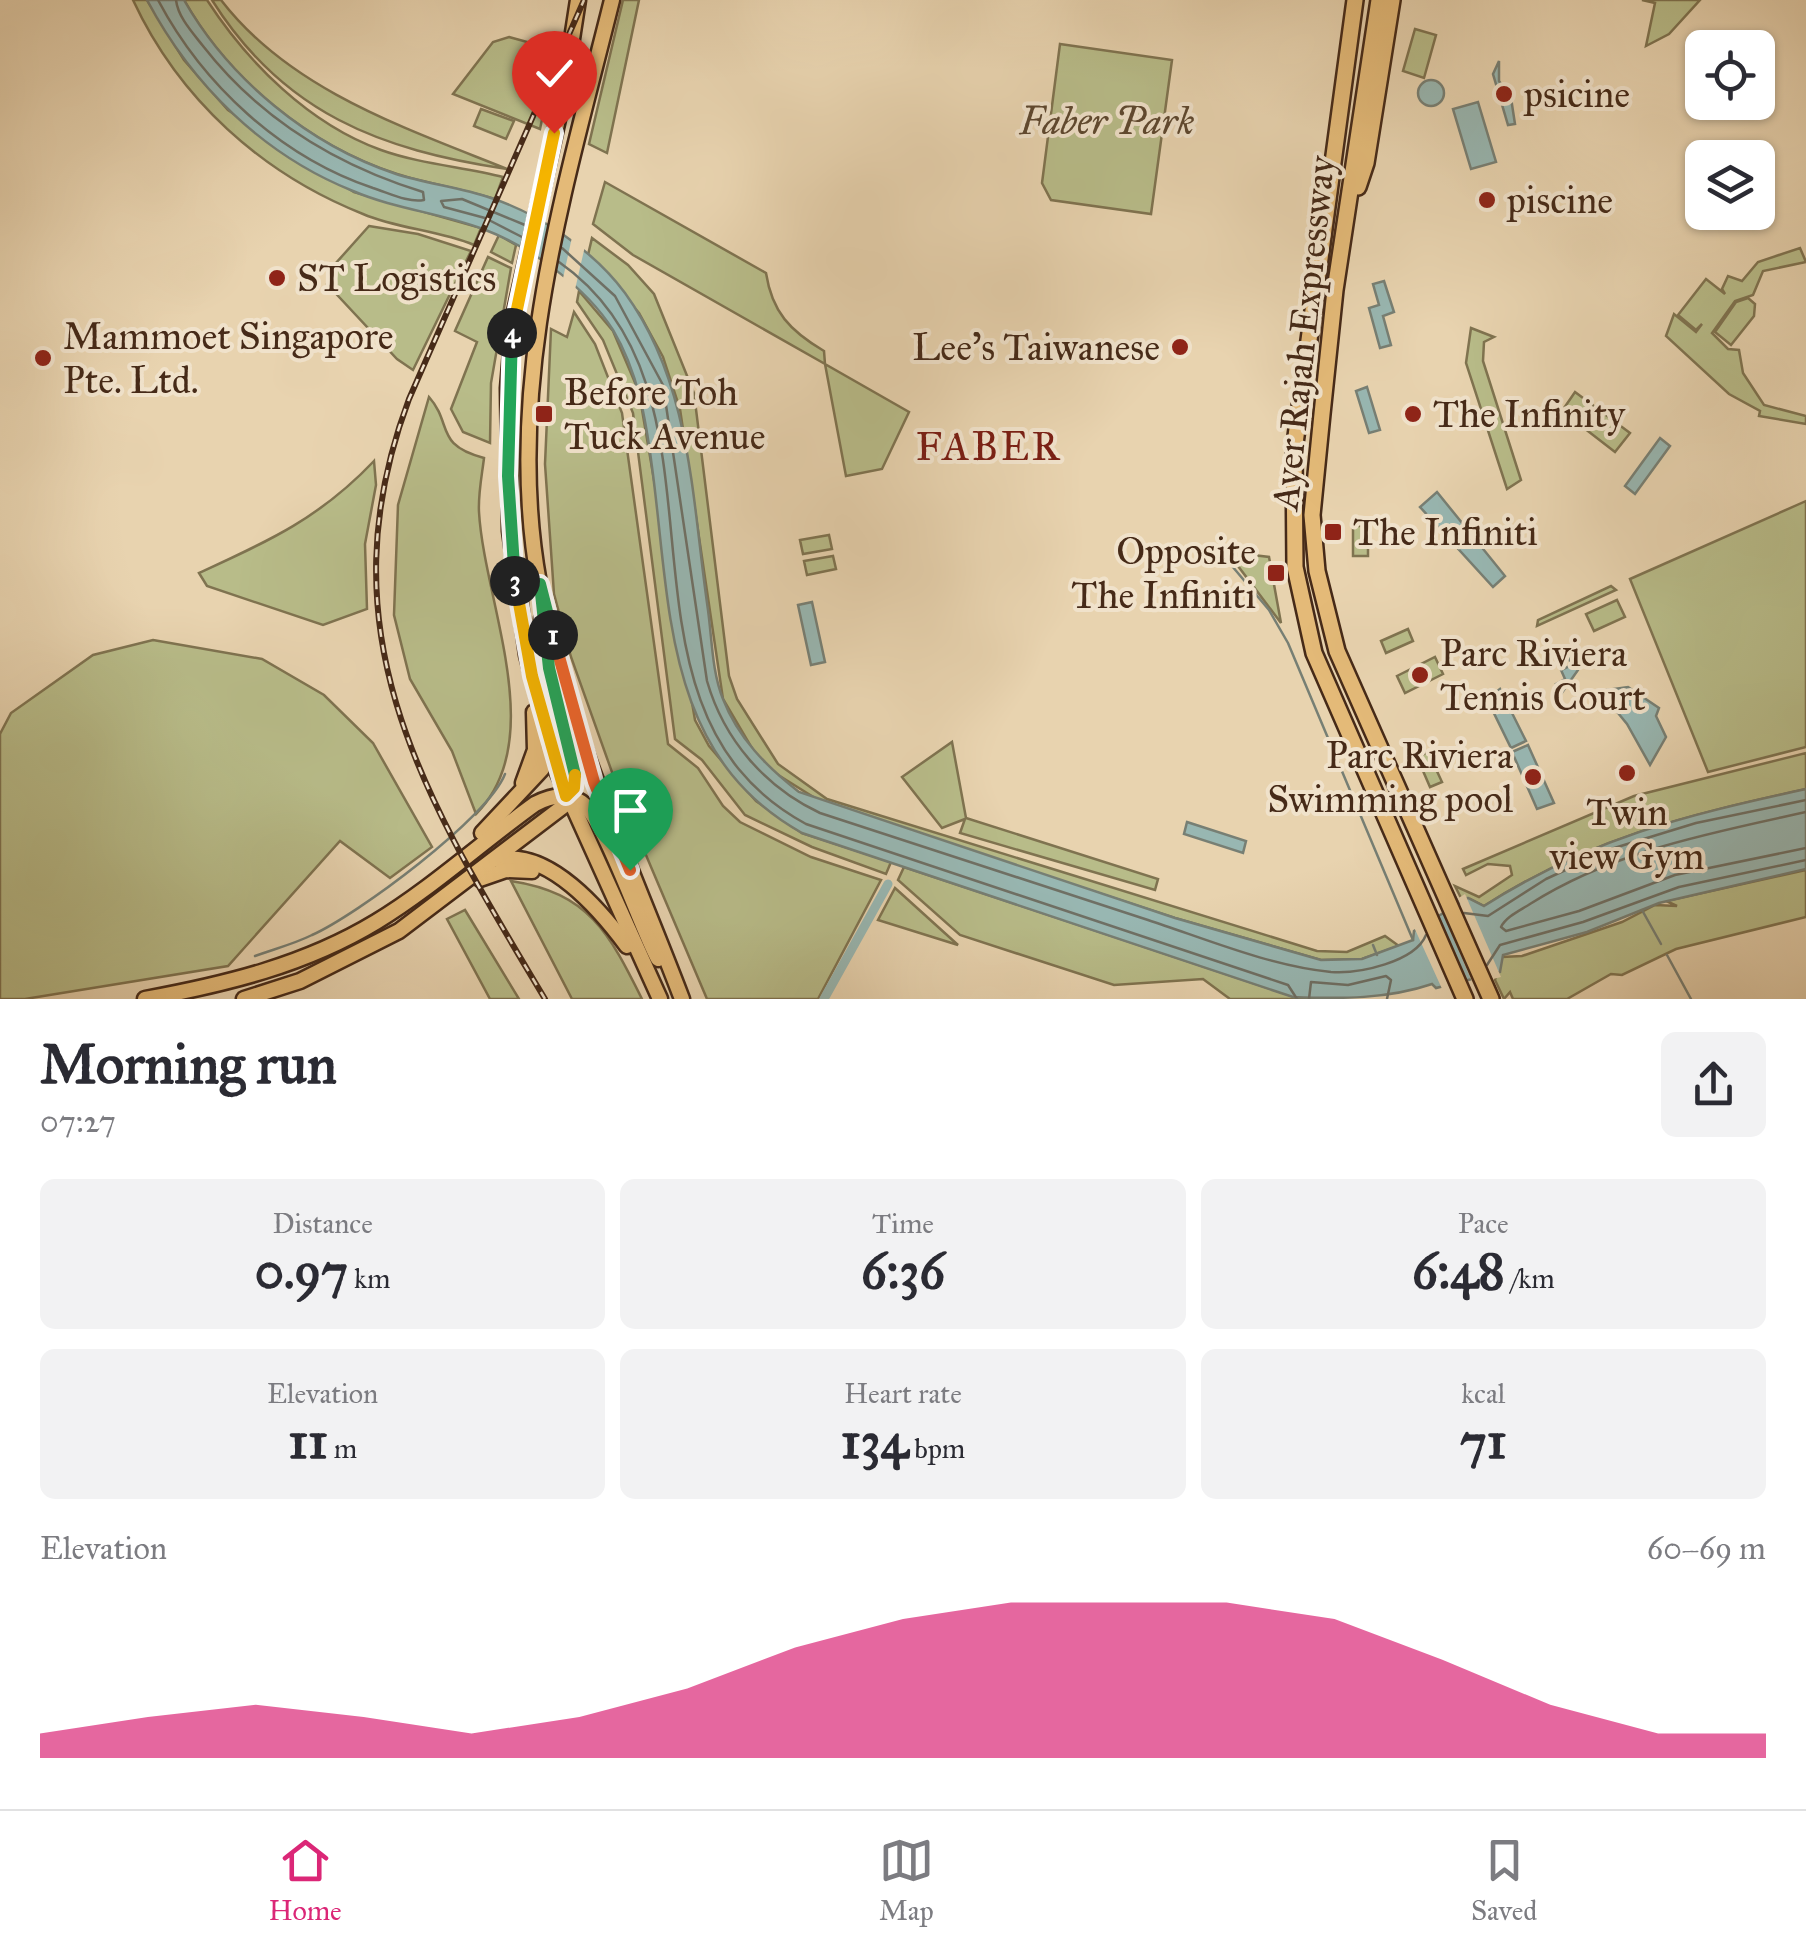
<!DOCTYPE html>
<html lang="en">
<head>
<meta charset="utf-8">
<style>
	body { margin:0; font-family:"IM FELL Great Primer",serif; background:#f2f2f3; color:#2b2b33; height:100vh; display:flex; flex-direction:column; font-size:38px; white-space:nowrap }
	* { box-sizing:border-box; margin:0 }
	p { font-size:32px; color:#7c7c81 }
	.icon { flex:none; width:55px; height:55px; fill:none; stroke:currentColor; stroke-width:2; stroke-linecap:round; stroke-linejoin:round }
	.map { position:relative; height:999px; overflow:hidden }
	.details { display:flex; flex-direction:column; background:#fff; flex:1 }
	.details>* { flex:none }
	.controls { position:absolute; left:1685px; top:30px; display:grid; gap:20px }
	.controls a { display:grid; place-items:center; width:90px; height:90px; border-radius:15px; background:#fff; box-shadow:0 2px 8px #0004; font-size:50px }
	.pin { position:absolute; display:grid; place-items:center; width:85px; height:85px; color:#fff; margin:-102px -42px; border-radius:50% 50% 50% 0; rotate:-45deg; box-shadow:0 0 10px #0007 }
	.pin .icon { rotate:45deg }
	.km { position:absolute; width:50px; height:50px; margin:-25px; border-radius:50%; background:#222; color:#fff; font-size:28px; line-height:50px; text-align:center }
	.round { display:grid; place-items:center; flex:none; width:105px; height:105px; border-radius:15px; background:#f2f2f3 }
	.headline { display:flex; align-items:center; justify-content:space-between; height:170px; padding:0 40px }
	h1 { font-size:55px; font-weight:700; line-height:75px }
	.metrics { display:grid; grid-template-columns:repeat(3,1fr); gap:15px; height:170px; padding:10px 40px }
	.metrics div { display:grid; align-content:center; border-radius:15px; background:#f2f2f3; text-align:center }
	.metrics b { font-size:50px; font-weight:700 }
	.metrics small { font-size:28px; font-weight:400 }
	.metrics p { font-size:28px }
	.chart { height:280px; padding:20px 40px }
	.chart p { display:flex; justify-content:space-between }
	.chart svg { width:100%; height:180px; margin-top:10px; fill:#db2777; opacity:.7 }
	.menu { display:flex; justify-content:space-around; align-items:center; height:140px; border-top:2px solid #e1e1e2; background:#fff; font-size:28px; color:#7c7c81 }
	.menu a { display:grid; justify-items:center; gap:5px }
	.menu .active { color:#db2777 }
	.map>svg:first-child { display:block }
	.green { fill:#b8bc89; stroke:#7f7350; stroke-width:2.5 }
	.water { fill:#98b7b2; stroke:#777f74; stroke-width:2.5 }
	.pier { fill:#e8d3af }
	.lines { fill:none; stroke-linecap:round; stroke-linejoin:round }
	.shore { stroke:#6f7065; stroke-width:2.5 }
	.stream { stroke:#777f74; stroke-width:2.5 }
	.canal { stroke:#98b7b2; stroke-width:9 }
	.major-casing { stroke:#462a18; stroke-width:19 }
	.highway-casing { stroke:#462a18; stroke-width:20 }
	.major { stroke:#e4ba78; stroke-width:14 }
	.highway { stroke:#e4ba78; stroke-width:15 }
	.rail-casing { stroke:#462a18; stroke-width:6 }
	.rail { stroke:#f0e2cb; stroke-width:2.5; stroke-dasharray:8; stroke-linecap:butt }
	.split-1-casing { stroke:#fff; stroke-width:20 }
	.split-2-casing { stroke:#fff; stroke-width:20 }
	.split-3-casing { stroke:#fff; stroke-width:20 }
	.split-4-casing { stroke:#fff; stroke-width:20 }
	.split-5-casing { stroke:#fff; stroke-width:20 }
	.split-1 { stroke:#f0652b; stroke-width:12 }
	.split-2 { stroke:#22a559; stroke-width:12 }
	.split-3 { stroke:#f5b400; stroke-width:12 }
	.split-4 { stroke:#22a559; stroke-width:12 }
	.split-5 { stroke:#f5b400; stroke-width:12 }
	.poi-dot { fill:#8f2418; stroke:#f0e2cb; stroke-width:4 }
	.labels { text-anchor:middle; stroke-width:8; stroke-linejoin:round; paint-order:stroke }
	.poi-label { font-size:38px; fill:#462a18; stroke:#f0e2cb; text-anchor:start }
	.park-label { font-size:38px; font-style:italic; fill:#5d472f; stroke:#f0e2cb }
	.street-label { font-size:38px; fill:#462a18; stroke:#f0e2cb }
	.neighbourhood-label { font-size:40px; letter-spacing:2.5px; fill:#7a1f14; stroke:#f0e2cb }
</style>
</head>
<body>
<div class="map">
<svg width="1806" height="999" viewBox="0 0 1806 999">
	<rect width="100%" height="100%" fill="#e8d3af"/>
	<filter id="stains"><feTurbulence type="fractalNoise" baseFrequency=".002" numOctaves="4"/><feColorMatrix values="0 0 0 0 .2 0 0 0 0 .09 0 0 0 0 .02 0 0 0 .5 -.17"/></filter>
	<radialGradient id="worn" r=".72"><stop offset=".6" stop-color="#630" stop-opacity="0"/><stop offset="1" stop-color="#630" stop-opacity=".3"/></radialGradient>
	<g class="green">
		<path d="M133,0H147L184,60L228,110L354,192L481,228L474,245C438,230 398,229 363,214C262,174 179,99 133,0Z"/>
		<path d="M184,0H207C248,63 309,124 381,150C420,164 464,167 503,177L495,199C462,189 429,184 397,174C310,146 229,80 184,0Z"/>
		<path d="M212,0H221C290,90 405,128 507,169C380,150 283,113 212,0Z"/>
		<polygon points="623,0 639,0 607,153 589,144"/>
		<polygon points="1642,0 1700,0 1669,34 1646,46 1655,3"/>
		<polygon points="1415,29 1436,35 1424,78 1403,71"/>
		<polygon points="509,37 542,46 554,62 540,129 453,94 493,42"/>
		<polygon points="1060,44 1172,60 1151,214 1051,200 1042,183"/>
		<polygon points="481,109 514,121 506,139 474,126"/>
		<path d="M605,182L766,273C772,312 790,331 824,351L825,364L909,412L882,469L846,476L825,364L633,255L593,224Z"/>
		<polygon points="369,226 418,234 471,251 413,370 397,359 327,284 336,263"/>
		<polygon points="499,235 516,245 512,263 491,252"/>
		<polygon points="592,238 628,265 654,294 694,393 729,676 737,699 778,764 827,799 1317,951 1347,952 1385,936 1399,946 1362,959 1321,960 1175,918 823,803 775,773 753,750 723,699 680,409 663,357 639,313 588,255"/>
		<polygon points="1800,248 1806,262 1763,271 1753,295 1735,301 1712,333 1728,349 1739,350 1743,373 1764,405 1806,416 1806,424 1759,416 1760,411 1729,394 1666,336 1674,314 1696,332 1702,324 1696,330 1678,315 1706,279 1725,294 1722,289 1728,276 1742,281 1758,262"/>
		<polygon points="488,257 511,268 491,383 490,443 463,432 451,409 477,342 455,331"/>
		<polygon points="579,291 613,331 639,392 695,720 709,746 756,801 802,833 891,862 886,874 812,847 745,815 702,760 675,739 633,413 603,340 577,302"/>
		<polygon points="1748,298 1755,304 1754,316 1731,345 1715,332 1736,302"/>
		<polygon points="574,312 595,344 622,413 668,744 698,768 723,806 740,822 811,857 881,880 818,999 707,999 618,789 571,657 554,594 545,464 551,329 567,337"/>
		<polygon points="1471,328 1494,337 1484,342 1483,361 1521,480 1507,489 1466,363"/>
		<polygon points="1575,392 1630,433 1615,452 1562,411"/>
		<path d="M429,397C453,424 434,445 484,458C482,475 478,494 479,512C484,602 550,740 476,814L452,751L410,679L394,615L398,505Z"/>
		<path d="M374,461L376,485L365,544L367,609L323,625L207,586L199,573C269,541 320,518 374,461Z"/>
		<polygon points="1806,501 1806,747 1708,772 1630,579"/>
		<rect x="1353" y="526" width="15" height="30"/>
		<polygon points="829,535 832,549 803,554 800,540"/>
		<polygon points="1253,555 1269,557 1281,623 1235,562"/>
		<polygon points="833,556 836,569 807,575 804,561"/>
		<polygon points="1611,586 1616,590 1537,626 1538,620"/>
		<polygon points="1617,600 1625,617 1594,631 1586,614"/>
		<polygon points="1408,629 1413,641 1386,653 1381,641"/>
		<polygon points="153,640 262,659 324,695 373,743 432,847 390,878 340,841 228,966 25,999 0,999 0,734 11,713 93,655"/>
		<polygon points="1435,657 1443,674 1405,693 1397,676"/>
		<polygon points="952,742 966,818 1158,879 1155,890 960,833 965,819 942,828 902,777"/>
		<polygon points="1428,752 1442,782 1430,787 1417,757"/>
		<path d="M1806,753V789C1683,816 1591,838 1484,906L1470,899L1463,902L1455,886L1479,897L1512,875L1510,866L1488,864L1466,875L1463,869L1634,796Z"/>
		<polygon points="904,867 1292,996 1322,999 1230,999 1203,979 1114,985 960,935 898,880"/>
		<polygon points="1806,870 1806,917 1676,949 1622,975 1611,974 1567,999 1513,999 1510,992 1504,999 1495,980 1502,957 1522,956 1622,922 1655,905 1677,906 1666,901"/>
		<path d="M511,881C589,893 609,933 642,999H572Z"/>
		<polygon points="895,888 958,945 878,920"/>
		<polygon points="465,910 519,999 490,999 447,919"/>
	</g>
	<g class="water">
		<path d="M147,0H184C229,79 309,145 396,174C427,184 460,187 491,198C540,214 594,251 625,293C692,385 692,501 708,610C712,639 712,672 723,699C738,738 767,767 799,792L1175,918L1321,960L1362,959L1413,940L1414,931L1468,898L1484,906C1591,838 1683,816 1806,789V869L1659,903L1587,932L1503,955L1500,972L1436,988L1432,984C1388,999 1341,999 1293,997L802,833C663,755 671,606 652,467C646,420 638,372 613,330C586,287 531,247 483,229C441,213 395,209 353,191C263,155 192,85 147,0Z"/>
		<polygon points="1499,61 1499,81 1511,98 1515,124 1508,125 1493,74"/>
		<circle cx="1431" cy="93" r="13"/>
		<polygon points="1478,102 1496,162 1471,169 1453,109"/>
		<polygon points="1384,281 1394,312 1383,316 1391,345 1380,348 1369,308 1379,305 1373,284"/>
		<polygon points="1367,387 1380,430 1369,433 1356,391"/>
		<polygon points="1660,438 1670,446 1635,494 1625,486"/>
		<polygon points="1437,492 1505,576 1493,587 1420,507"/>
		<polygon points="812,602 825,662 811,665 798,605"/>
		<polygon points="1574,649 1578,670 1561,694 1556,684 1565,679 1561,670 1572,665 1566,653"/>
		<polygon points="1628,687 1659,708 1656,716 1666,737 1650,765 1627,724 1600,691"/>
		<polygon points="1500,689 1526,741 1511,748 1487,699"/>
		<polygon points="1528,745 1554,803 1537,809 1512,752"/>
		<polygon points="1187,822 1246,841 1243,853 1184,834"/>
	</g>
	<g class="pier">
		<polygon points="572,237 585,246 574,294 562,283"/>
		<polygon points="1465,894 1501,977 1473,984 1441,909"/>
		<polygon points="1436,912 1468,985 1443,991 1413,925"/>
	</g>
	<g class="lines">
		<g class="shore">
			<path d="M158,0C203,85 281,157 373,188C389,193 408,203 424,200L423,192C335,165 260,119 203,46C192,32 178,17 176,0"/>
			<polyline points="522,237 485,218 444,207 441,201 462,199 525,225"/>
			<path d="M562,248L615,296L663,385L707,681C724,740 765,787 820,813C929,848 1038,884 1148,920C1206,939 1270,966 1331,972C1359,974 1415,962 1426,935"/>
			<path d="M559,262C751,396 588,706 806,824L1288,985L1297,999"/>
			<path d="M1806,812C1711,833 1613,851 1530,904C1519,911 1506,917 1501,927L1506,931L1579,911L1675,875L1806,848"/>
			<polyline points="1464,913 1488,916 1546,879 1611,849 1696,823 1806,800"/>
			<polyline points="1487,965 1500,945 1583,922 1679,887 1806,860"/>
			<polyline points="1309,999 1311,982 1348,985 1386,976 1391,980 1387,999"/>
		</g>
		<g class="stream">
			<polyline points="1216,547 1269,610 1288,643 1413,940"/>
			<polyline points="1444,874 1459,904"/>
			<polyline points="1642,910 1661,944"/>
			<polyline points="1373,945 1377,955"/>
			<polyline points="1667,955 1691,999"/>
			<path d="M255,956C274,949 294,944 312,935C357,915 488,818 505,774"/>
			<polyline points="1489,974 1500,999"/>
		</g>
		<polyline class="canal" points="824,999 888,884"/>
		<defs>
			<g id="major">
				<polyline points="578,0 563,97 514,316 508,388 510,531 527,655 558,773 660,999"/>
				<path d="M612,0C565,189 503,387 539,583C566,729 630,862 682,999"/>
				<polyline points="523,783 535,750 534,712"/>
				<polyline points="482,833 542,769 550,745"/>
				<path d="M498,860C548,848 601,911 627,946"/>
				<polyline points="480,879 506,870 532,871"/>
				<path d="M145,999C226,984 305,965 376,922C432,888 482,842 535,804C550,796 566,792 581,802C604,817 641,928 658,959"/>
				<path d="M244,999L300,981L399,931L565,805C571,796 575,787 575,776C573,729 546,672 542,619"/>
			</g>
			<g id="highway">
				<polyline points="1355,0 1294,451 1295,567 1314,653 1465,999"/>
				<polyline points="1379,0 1335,290 1322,414 1312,515 1317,571 1337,651 1491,999"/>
				<polyline points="1358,187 1366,163 1392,0"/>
			</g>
		</defs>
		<use href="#major" class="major-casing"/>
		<use href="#highway" class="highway-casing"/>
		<use href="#major" class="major"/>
		<use href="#highway" class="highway"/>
		<defs>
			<path id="rail" d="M545,999C427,801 320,636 409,399L584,0"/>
		</defs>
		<use href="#rail" class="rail-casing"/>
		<use href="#rail" class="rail"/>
	</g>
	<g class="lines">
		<defs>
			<polyline id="split-1" points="553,635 594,782 630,870"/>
			<polyline id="split-2" points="553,635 540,584 549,668 575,775"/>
			<polyline id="split-3" points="515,581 532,676 566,796 574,788 575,775"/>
			<polyline id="split-4" points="512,333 508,476 515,581"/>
			<polyline id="split-5" points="512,333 554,133"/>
		</defs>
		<use href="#split-1" class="split-1-casing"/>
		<use href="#split-2" class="split-2-casing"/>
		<use href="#split-3" class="split-3-casing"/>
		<use href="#split-4" class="split-4-casing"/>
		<use href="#split-5" class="split-5-casing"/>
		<use href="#split-1" class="split-1"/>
		<use href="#split-2" class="split-2"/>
		<use href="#split-3" class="split-3"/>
		<use href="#split-4" class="split-4"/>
		<use href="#split-5" class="split-5"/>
	</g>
	<g class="poi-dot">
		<circle cx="1504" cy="94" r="10"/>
		<circle cx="1487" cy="200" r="10"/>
		<circle cx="277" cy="278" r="10"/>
		<circle cx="1180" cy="347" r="10"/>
		<circle cx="43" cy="358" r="10"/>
		<rect x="534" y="404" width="20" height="20" rx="5"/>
		<circle cx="1413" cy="414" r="10"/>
		<rect x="1323" y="522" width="20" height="20" rx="5"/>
		<rect x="1266" y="563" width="20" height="20" rx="5"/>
		<circle cx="1420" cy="675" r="10"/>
		<circle cx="1627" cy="773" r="10"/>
		<circle cx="1533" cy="777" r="10"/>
	</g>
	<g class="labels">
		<g class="poi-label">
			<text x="1524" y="107">psicine</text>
			<text x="1507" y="213">piscine</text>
			<text x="297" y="291">ST Logistics</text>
			<text x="63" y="349">Mammoet Singapore<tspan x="63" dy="44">Pte. Ltd.</tspan></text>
			<text x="1160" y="360" text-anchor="end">Lee’s Taiwanese</text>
			<text x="564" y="405">Before Toh<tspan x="564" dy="44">Tuck Avenue</tspan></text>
			<text x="1433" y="427">The Infinity</text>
			<text x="1353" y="545">The Infiniti</text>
			<text x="1256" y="564" text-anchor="end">Opposite<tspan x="1256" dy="44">The Infiniti</tspan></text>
			<text x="1440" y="666">Parc Riviera<tspan x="1440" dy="44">Tennis Court</tspan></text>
			<text x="1513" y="768" text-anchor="end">Parc Riviera<tspan x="1513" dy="44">Swimming pool</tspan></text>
			<text x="1627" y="825" text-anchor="middle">Twin<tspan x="1627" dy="44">view Gym</tspan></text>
		</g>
		<g class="park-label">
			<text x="1107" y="134">Faber Park</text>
		</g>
		<g class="street-label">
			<text transform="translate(1303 333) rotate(-84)" y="13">Ayer Rajah Expressway</text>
		</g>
		<g class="neighbourhood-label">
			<text x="989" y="460">FABER</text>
		</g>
	</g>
	<rect width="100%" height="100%" filter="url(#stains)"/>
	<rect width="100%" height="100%" fill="url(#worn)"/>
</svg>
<div class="controls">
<a><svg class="icon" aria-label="locate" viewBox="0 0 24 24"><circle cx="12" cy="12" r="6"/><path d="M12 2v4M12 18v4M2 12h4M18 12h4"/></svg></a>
<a><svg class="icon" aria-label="layers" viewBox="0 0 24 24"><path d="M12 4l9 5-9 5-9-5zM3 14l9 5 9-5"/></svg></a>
</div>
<div class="pin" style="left:630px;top:870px;background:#1e9e55"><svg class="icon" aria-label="arrive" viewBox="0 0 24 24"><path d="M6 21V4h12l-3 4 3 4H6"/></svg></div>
<div class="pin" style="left:554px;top:133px;background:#d93025"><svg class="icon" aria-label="check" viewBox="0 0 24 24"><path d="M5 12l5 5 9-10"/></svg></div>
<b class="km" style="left:553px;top:635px">1</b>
<b class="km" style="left:515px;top:581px">3</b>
<b class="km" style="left:512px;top:333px">4</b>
</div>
<section class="details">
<div class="headline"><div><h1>Morning run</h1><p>07:27</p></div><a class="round"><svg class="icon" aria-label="share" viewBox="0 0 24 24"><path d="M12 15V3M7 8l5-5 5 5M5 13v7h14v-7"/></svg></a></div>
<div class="metrics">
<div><p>Distance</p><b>0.97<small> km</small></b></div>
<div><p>Time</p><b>6:36</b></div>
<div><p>Pace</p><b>6:48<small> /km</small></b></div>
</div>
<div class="metrics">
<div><p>Elevation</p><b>11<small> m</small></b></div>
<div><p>Heart rate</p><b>134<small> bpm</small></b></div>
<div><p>kcal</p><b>71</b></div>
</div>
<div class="chart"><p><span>Elevation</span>60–69 m</p>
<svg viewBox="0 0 160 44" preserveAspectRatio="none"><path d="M0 44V38L10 34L20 31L30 34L40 38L50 34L60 27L70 17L80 10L90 6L100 6L110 6L120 10L130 20L140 31L150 38L160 38V44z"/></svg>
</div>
</section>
<nav class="menu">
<a class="active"><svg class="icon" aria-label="home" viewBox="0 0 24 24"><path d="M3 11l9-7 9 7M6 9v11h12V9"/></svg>Home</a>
<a><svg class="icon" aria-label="map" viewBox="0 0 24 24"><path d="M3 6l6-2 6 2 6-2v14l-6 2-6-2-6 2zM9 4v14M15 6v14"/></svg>Map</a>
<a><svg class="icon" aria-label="saved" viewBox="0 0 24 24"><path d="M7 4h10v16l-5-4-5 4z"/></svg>Saved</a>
</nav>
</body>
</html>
